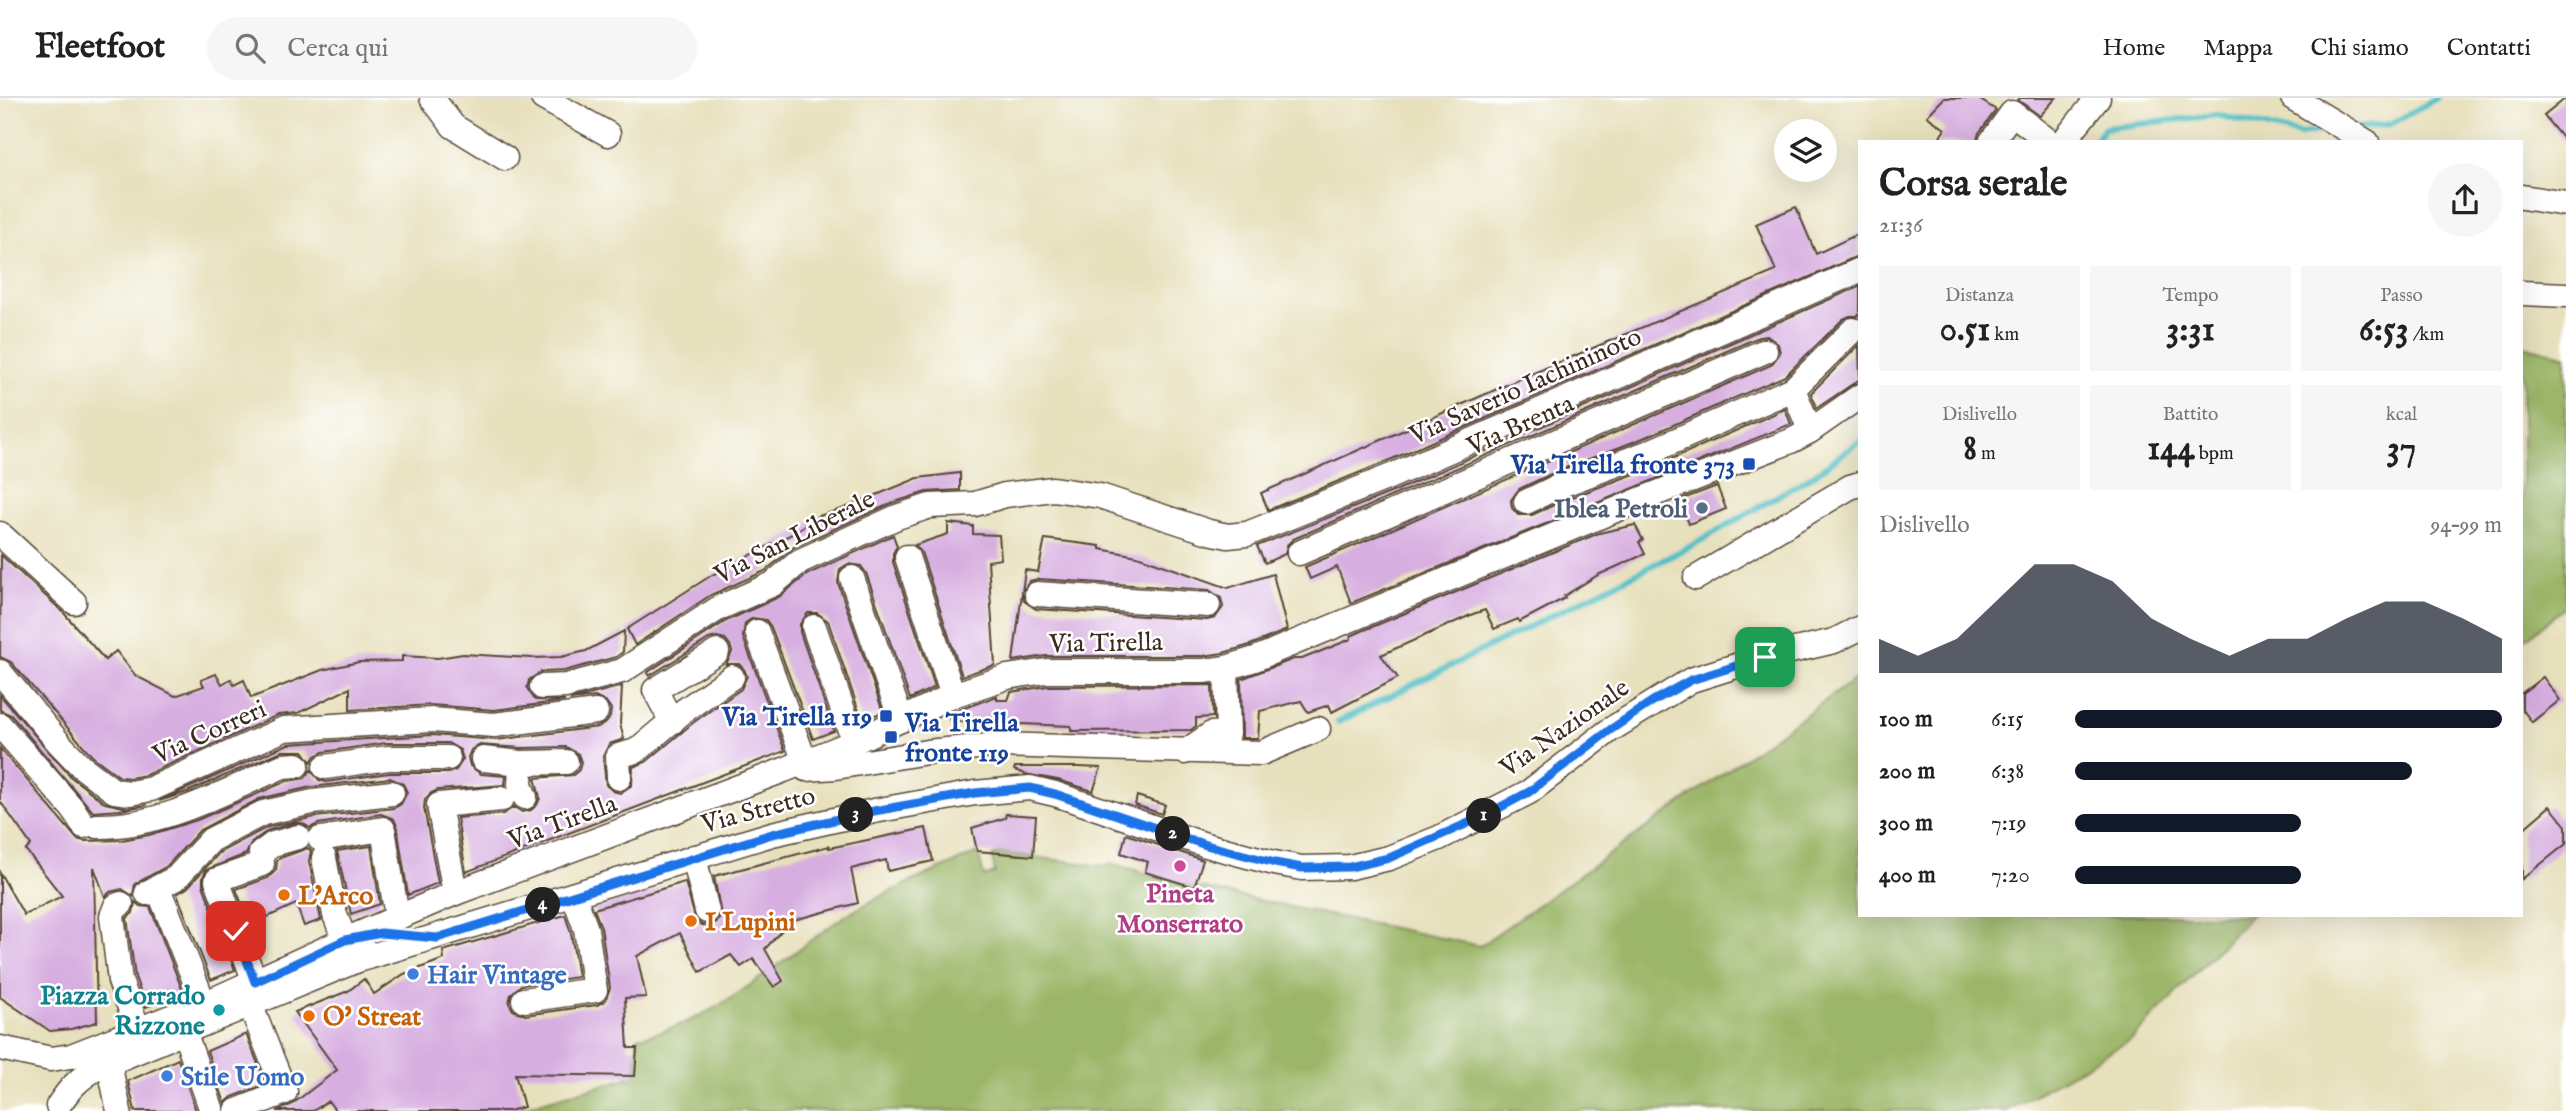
<!DOCTYPE html>
<html lang="it">
<head>
<meta charset="utf-8">
<style>
	body { margin:0; font-family:"IM FELL English",serif; background:#f6f6f6; color:#222; height:100vh; display:flex; flex-direction:column; font-size:26px; white-space:nowrap }
	* { box-sizing:border-box; margin:0 }
	p { font-size:23px; color:#767676 }
	.icon { flex:none; width:38px; height:38px; fill:none; stroke:currentColor; stroke-width:2; stroke-linecap:round; stroke-linejoin:round }
	.map { position:relative; flex:1; overflow:hidden }
	.panel { position:absolute; left:1858px; top:42px; width:665px; height:777px; display:flex; flex-direction:column; background:#fff; border-radius:0px; box-shadow:0 7px 28px #0002 }
	.panel>* { flex:none }
	.buttons { position:absolute; left:1774px; top:21px; display:grid; gap:14px }
	.buttons a { display:grid; place-items:center; width:63px; height:63px; border-radius:50%; background:#fff; box-shadow:0 7px 28px #0002; font-size:35px }
	.pin { position:absolute; display:grid; place-items:center; width:60px; height:60px; color:#fff; margin:-30px; border-radius:14px; box-shadow:0 4px 10px #0006 }
	.km { position:absolute; width:35px; height:35px; margin:-18px; border-radius:50%; background:#222; color:#fff; font-size:19px; line-height:35px; text-align:center }
	.round { display:grid; place-items:center; flex:none; width:74px; height:74px; border-radius:37px; background:#f6f6f6 }
	.head { display:flex; align-items:center; justify-content:space-between; height:119px; padding:0 21px }
	h1 { font-size:38px; font-weight:700; line-height:52px }
	.figures { display:grid; grid-template-columns:repeat(3,1fr); gap:10px; height:119px; padding:7px 21px }
	.figures div { display:grid; align-content:center; border-radius:0px; background:#f6f6f6; text-align:center }
	.figures b { font-size:35px; font-weight:700 }
	.figures small { font-size:19px; font-weight:400 }
	.figures p { font-size:19px }
	.chart { height:196px; padding:14px 21px }
	.chart p { display:flex; justify-content:space-between }
	.chart svg { width:100%; height:126px; margin-top:7px; fill:#111827; opacity:.7 }
	ul { padding:0 21px; list-style:none; font-size:23px }
	li { display:grid; grid-template-columns:112px 84px 1fr; align-items:center; height:52px }
	li i { height:18px; border-radius:9px; background:#111827 }
	header { display:flex; align-items:center; gap:42px; box-sizing:border-box; height:98px; padding:0 35px; background:#fff; border-bottom:2px solid #e0e0e0 }
	header strong { font-size:33px }
	nav { display:flex; gap:38px; margin-inline-start:auto; font-size:24px }
	.search { width:490px; height:63px; background:#f6f6f6; display:flex; align-items:center; gap:18px; box-sizing:border-box; padding:0 24px; border-radius:38px; color:#767676; font-size:26px }
	.map>svg:first-child { display:block }
	.forest { fill:#9bb667; stroke:#6b7042; stroke-width:2 }
	.lines { fill:none; stroke-linecap:round; stroke-linejoin:round }
	.stream { stroke:#4fbec5; stroke-width:6 }
	.building { fill:#d7aee0; fill-rule:evenodd }
	.minor-casing { stroke:#554536; stroke-width:27 }
	.minor { stroke:#fff; stroke-width:24 }
	.route-casing { stroke:#fff; stroke-width:14 }
	.route { stroke:#1a73e8; stroke-width:9 }
	.transit-dot { fill:#1a4fb4; stroke:#fff; stroke-width:2.5 }
	.service-dot { fill:#5c6f8a; stroke:#fff; stroke-width:2.5 }
	.hotel-dot { fill:#d1479c; stroke:#fff; stroke-width:2.5 }
	.food-dot { fill:#e8710a; stroke:#fff; stroke-width:2.5 }
	.shop-dot { fill:#3f7fe0; stroke:#fff; stroke-width:2.5 }
	.culture-dot { fill:#0f9aa8; stroke:#fff; stroke-width:2.5 }
	.labels { text-anchor:middle; stroke-width:5; stroke-linejoin:round; paint-order:stroke }
	.street-label { font-size:26px; fill:#3b2a1e; stroke:#fff }
	.transit-label { font-size:26px; font-weight:bold; fill:#164399; stroke:#fff; text-anchor:end }
	.service-label { font-size:26px; font-weight:bold; fill:#4e5e75; stroke:#fff; text-anchor:end }
	.hotel-label { font-size:26px; font-weight:bold; fill:#b23c85; stroke:#fff }
	.food-label { font-size:26px; font-weight:bold; fill:#c56008; stroke:#fff; text-anchor:start }
	.shop-label { font-size:26px; font-weight:bold; fill:#366cbe; stroke:#fff; text-anchor:start }
	.culture-label { font-size:26px; font-weight:bold; fill:#0d838f; stroke:#fff; text-anchor:end }
</style>
</head>
<body>
<header>
<strong>Fleetfoot</strong>
<div class="search"><svg class="icon" aria-label="search" viewBox="0 0 24 24"><circle cx="10" cy="10" r="6"/><path d="M15 15l6 6"/></svg>Cerca qui</div>
<nav><a>Home</a><a>Mappa</a><a>Chi siamo</a><a>Contatti</a></nav>
</header>
<div class="map">
<svg width="2566" height="1013" viewBox="0 0 2566 1013">
	<rect width="100%" height="100%" fill="#fff"/>
	<filter id="ink" filterUnits="userSpaceOnUse"><feTurbulence type="fractalNoise" baseFrequency=".0143" numOctaves="2"/><feDisplacementMap in="SourceGraphic" scale="14" xChannelSelector="R" yChannelSelector="G"/><feConvolveMatrix kernelMatrix="1 2 1 2 8 2 1 2 1" color-interpolation-filters="sRGB"/></filter>
	<filter id="wash" filterUnits="userSpaceOnUse"><feTurbulence type="fractalNoise" baseFrequency=".00686" numOctaves="4" result="noise"/><feDisplacementMap in="SourceGraphic" scale="28" xChannelSelector="R" yChannelSelector="G"/><feGaussianBlur stdDeviation="1.57" result="paint"/><feColorMatrix in="noise" values="0 0 0 0 0 0 0 0 0 0 0 0 0 0 0 0 0 1.4 0 .05"/><feComposite in="paint" operator="in"/></filter>
	<g filter="url(#wash)">
		<rect width="100%" height="100%" fill="#e7e0bc"/>
		<g class="forest">
			<polygon points="2522,247 2566,258 2566,508 2522,544"/>
			<path d="M1860,578V817H2251L2132,941L2006,1013H519L524,1009L635,978L638,939C716,925 776,865 839,822C879,796 933,774 978,755L984,779L995,775L992,758L1003,755L1102,768L1114,766L1194,789L1480,848Z"/>
		</g>
		<g class="lines">
			<g class="stream">
				<polyline points="2358,30 2391,26 2437,0"/>
				<polyline points="2094,44 2105,30 2217,17 2300,36 2330,32"/>
				<polyline points="1338,624 1693,447 1812,378 1860,343"/>
			</g>
		</g>
		<g id="blocks">
			<g class="building">
				<polygon points="1944,0 1977,0 1996,12 1979,35 1976,44 1937,44 1945,31 1927,18"/>
				<polygon points="2020,0 2056,0 2040,18 2018,2"/>
				<polygon points="2566,0 2566,45 2544,18"/>
				<polygon points="1796,109 1816,156 1860,135 1860,157 1383,365 1268,412 1261,395 1529,277 1776,173 1756,126"/>
				<polygon points="1860,188 1860,215 1857,218 1850,218 1843,221 1785,278 1641,341 1555,374 1519,391 1511,402 1512,410 1518,417 1532,417 1567,401 1653,369 1785,311 1791,326 1351,505 1337,469 1310,481 1305,469 1771,267 1780,255 1778,246 1767,238 1759,239 1293,441 1287,447 1285,456 1265,465 1257,448 1395,393"/>
				<polygon points="1859,247 1860,281 1817,310 1811,295"/>
				<polygon points="960,375 960,392 926,394 892,405 794,449 765,473 711,497 635,547 627,531 712,477 792,436 819,418 842,411 918,380"/>
				<polygon points="1717,388 1726,411 1689,426 1680,402"/>
				<polygon points="948,425 973,428 973,436 999,437 1001,461 988,463 995,567 962,578 921,454 915,447 948,436"/>
				<polygon points="1635,427 1643,442 1639,444 1645,456 1598,477 1564,498 1565,500 1519,524 1518,521 1494,531 1485,512 1473,516 1381,557 1398,580 1332,614 1329,607 1308,614 1301,603 1260,613 1258,640 1242,640 1241,581 1294,561 1302,561 1351,541 1351,538 1362,533 1599,435"/>
				<polygon points="893,437 897,448 893,455 893,464 935,589 910,601 866,475 861,468 848,466 840,471 838,485 883,614 862,622 828,523 817,515 808,515 800,526 800,534 834,633 813,641 771,529 766,522 753,520 745,525 743,539 785,653 466,774 457,720 503,716 514,709 522,714 531,712 537,707 540,700 535,680 573,677 579,672 581,664 578,656 566,649 522,650 478,647 471,652 468,659 470,668 481,676 506,678 505,687 438,692 431,695 425,701 424,710 438,785 408,797 397,728 394,721 381,716 318,726 310,730 302,725 295,725 269,732 252,744 246,756 206,772 203,779 203,787 235,872 211,882 177,796 187,790 220,754 268,729 315,719 394,710 401,706 407,694 403,686 390,680 311,689 259,701 200,732 167,768 135,786 133,798 122,791 110,794 105,799 94,769 97,924 71,931 50,933 0,899 0,775 24,817 62,798 26,752 31,747 0,703 0,650 77,741 84,743 122,742 149,737 197,722 287,683 305,680 311,672 319,682 326,684 389,675 448,675 456,672 463,661 460,652 448,645 386,645 323,654 315,658 311,664 303,653 282,653 187,694 159,703 288,646 432,637 496,642 598,629 606,625 610,619 611,611 607,605 595,599 570,602 622,588 620,626 624,641 609,646 603,659 606,687 613,693 620,695 632,687 633,669 646,664 694,624 741,591 747,578 744,571 739,566 726,566 732,554 730,547 725,541 717,539 709,541 649,578 648,574 726,523 779,499 808,476"/>
				<path d="M1045,441L1100,448V451L1137,458L1228,490L1273,476L1287,532L1250,547L1223,555L1203,558H1046L1013,563L1025,472L1038,474ZM1038,481L1209,492L1221,500L1223,509L1215,520L1207,522L1036,511L1024,503L1022,494L1030,483Z"/>
				<polygon points="1,457 63,514 105,562 116,553 136,578 175,598 204,588 201,582 216,576 222,586 231,581 234,587 244,582 251,600 322,572 359,564 402,563 402,558 438,560 463,556 532,560 561,559 586,553 624,533 623,554 616,559 564,573 541,574 529,582 527,590 535,602 565,603 494,612 431,607 350,612 350,590 298,615 278,617 146,677 130,680 120,679 92,658 11,564 0,559"/>
				<polygon points="2543,579 2560,602 2532,624 2522,611 2522,595"/>
				<polygon points="1212,587 1213,619 1196,620 1196,628 1191,632 1071,633 1071,628 950,623 948,616 997,598 997,602 1008,602 1011,594 1047,588"/>
				<polygon points="0,597 71,679 105,705 128,710 147,707 120,712 93,714 11,617 0,612"/>
				<polygon points="1015,669 1079,669 1101,670 1093,693 1058,682 1025,676 1014,672"/>
				<polygon points="1137,698 1165,707 1162,716 1135,707"/>
				<polygon points="2550,708 2566,728 2566,746 2522,781 2522,732"/>
				<polygon points="1006,716 1036,718 1033,758 977,753 972,730 1005,720"/>
				<polygon points="926,730 933,763 888,773 886,762 851,771 858,805 790,823 765,851 783,883 774,889 753,861 741,869 731,857 700,874 680,835 637,858 646,899 625,900 628,950 637,950 635,978 515,976 524,1009 509,1013 336,1013 328,1003 313,1013 277,1013 291,1007 337,972 295,914 348,893 364,881 374,896 404,876 444,861 443,853 565,817 571,835 578,879 521,887 511,896 509,905 513,912 525,917 597,907 605,903 610,890 601,829 594,811 685,784 696,823 702,827 710,828 718,823 721,817 714,778 829,748 829,750"/>
				<polygon points="1126,736 1203,762 1194,789 1145,774 1148,764 1121,755"/>
				<polygon points="371,748 380,806 351,816 337,753"/>
				<polygon points="308,750 311,753 309,763 321,822 304,828 296,806 250,827 236,791 268,780 276,772 277,762 280,760"/>
				<polygon points="135,804 140,808 150,809 183,894 146,909 135,879 127,820 133,815"/>
				<polygon points="246,936 266,986 232,999 225,1005 207,953"/>
				<polygon points="178,961 196,1013 135,1013 128,983"/>
			</g>
		</g>
	</g>
	<g filter="url(#ink)">
		<use href="#blocks" fill-opacity="0" stroke="#554536" stroke-width="2"/>
		<g class="lines">
			<defs>
				<g id="minor">
					<polyline points="432,0 453,28 505,60"/>
					<polyline points="543,0 608,36"/>
					<polyline points="2293,0 2367,44"/>
					<polyline points="1991,44 2012,15 2050,44"/>
					<polyline points="2063,44 2098,0"/>
					<polyline points="2522,99 2566,106"/>
					<polyline points="2522,195 2566,197"/>
					<polyline points="1793,291 1810,332"/>
					<polyline points="1526,404 1561,387 1647,355 1793,291 1853,232"/>
					<polyline points="0,436 74,504"/>
					<polyline points="1299,455 1765,253"/>
					<polyline points="907,459 953,597"/>
					<polyline points="852,480 901,622"/>
					<polyline points="1696,480 1850,389 1860,386"/>
					<polyline points="1037,496 1208,507"/>
					<polyline points="814,529 854,644"/>
					<polyline points="757,534 805,664"/>
					<polyline points="0,574 59,645 82,669 114,693 130,695 151,691 284,631 432,622 494,627 596,614"/>
					<polyline points="542,589 566,588 622,573 719,510 773,486 800,463 897,419 930,408 975,406 1005,397 1053,391 1100,398 1209,434 1228,438 1247,436 1389,379 1860,172"/>
					<polyline points="672,624 655,592 717,554"/>
					<polyline points="0,627 73,711 84,728"/>
					<polyline points="1185,654 1211,636 1228,635 1226,570"/>
					<polyline points="483,661 521,665 566,664"/>
					<polyline points="521,665 520,687 525,699"/>
					<polyline points="325,669 388,660 448,660"/>
					<polyline points="806,671 836,669 927,654 998,647 1261,655 1318,631"/>
					<polyline points="619,680 618,658 636,653 685,612 732,579"/>
					<path d="M97,728C163,729 223,694 283,668L297,667"/>
					<polyline points="320,741 383,731 397,819"/>
					<polyline points="694,759 707,813"/>
					<polyline points="324,760 335,817 345,842"/>
					<polyline points="158,790 204,906"/>
					<polyline points="147,795 176,780 211,742 263,715 313,704 392,695"/>
					<polyline points="455,795 439,707 502,701"/>
					<polyline points="121,806 116,808 112,818 120,883 138,931"/>
					<polyline points="345,842 455,795 784,672 854,644 953,597 1007,579 1046,573 1204,573 1226,570 1255,561 1647,399 1791,343 1810,333 1860,298"/>
					<polyline points="355,863 772,736 874,713 975,695 1030,690 1055,696 1206,747 1274,765 1302,770 1350,769 1389,760 1439,740 1529,694 1610,632 1691,582 1765,559 1834,543 1860,530"/>
					<polyline points="255,884 217,782 262,766 261,755 273,746 298,739"/>
					<polyline points="524,902 595,892 586,831 574,798"/>
					<polyline points="184,933 212,1013"/>
					<polyline points="0,950 51,961 71,958 204,906 345,842 359,839"/>
					<polyline points="109,965 119,1013"/>
					<path d="M58,1008C69,991 79,980 97,970L355,863L368,855"/>
					<polyline points="237,1013 285,994 250,906"/>
				</g>
			</defs>
			<use href="#minor" class="minor-casing"/>
			<use href="#minor" class="minor"/>
		</g>
	</g>
	<g class="lines" filter="url(#ink)">
		<defs>
			<polyline id="route" points="236,833 255,884 345,842 381,835 437,840 772,736 874,713 975,695 1030,690 1055,696 1206,747 1275,765 1302,770 1350,769 1389,760 1482,719 1529,694 1610,632 1653,603 1691,582 1765,559"/>
		</defs>
		<use href="#route" class="route-casing"/>
		<use href="#route" class="route"/>
	</g>
	<g class="transit-dot">
		<rect x="1742" y="359" width="14" height="14" rx="3.5"/>
		<rect x="879" y="611" width="14" height="14" rx="3.5"/>
		<rect x="884" y="632" width="14" height="14" rx="3.5"/>
	</g>
	<circle class="service-dot" cx="1702" cy="410" r="7"/>
	<circle class="hotel-dot" cx="1180" cy="768" r="7"/>
	<g class="food-dot">
		<circle cx="284" cy="797" r="7"/>
		<circle cx="691" cy="823" r="7"/>
		<circle cx="309" cy="918" r="7"/>
	</g>
	<g class="shop-dot">
		<circle cx="413" cy="876" r="7"/>
		<circle cx="167" cy="978" r="7"/>
	</g>
	<circle class="culture-dot" cx="219" cy="912" r="7"/>
	<g class="labels">
		<g class="street-label">
			<text transform="translate(1525 287) rotate(-24)" y="9">Via Saverio Iachininoto</text>
			<text transform="translate(1520 326) rotate(-24)" y="9">Via Brenta</text>
			<text transform="translate(794 438) rotate(-27)" y="9">Via San Liberale</text>
			<text transform="translate(1106 544) rotate(-1)" y="9">Via Tirella</text>
			<text transform="translate(1564 629) rotate(-35)" y="9">Via Nazionale</text>
			<text transform="translate(209 633) rotate(-24)" y="9">Via Correri</text>
			<text transform="translate(758 711) rotate(-15)" y="9">Via Stretto</text>
			<text transform="translate(562 723) rotate(-20)" y="9">Via Tirella</text>
		</g>
		<g class="transit-label">
			<text x="1735" y="375">Via Tirella fronte 373</text>
			<text x="872" y="627">Via Tirella 119</text>
			<text x="905" y="633" text-anchor="start">Via Tirella<tspan x="905" dy="30">fronte 119</tspan></text>
		</g>
		<g class="service-label">
			<text x="1688" y="419">Iblea Petroli</text>
		</g>
		<g class="hotel-label">
			<text x="1180" y="804">Pineta<tspan x="1180" dy="30">Monserrato</tspan></text>
		</g>
		<g class="food-label">
			<text x="298" y="806">L'Arco</text>
			<text x="705" y="832">I Lupini</text>
			<text x="323" y="927">O' Streat</text>
		</g>
		<g class="shop-label">
			<text x="427" y="885">Hair Vintage</text>
			<text x="181" y="987">Stile Uomo</text>
		</g>
		<g class="culture-label">
			<text x="205" y="906">Piazza Corrado<tspan x="205" dy="30">Rizzone</tspan></text>
		</g>
	</g>
</svg>
<div class="buttons">
<a><svg class="icon" aria-label="layers" viewBox="0 0 24 24"><path d="M12 4l9 5-9 5-9-5zM3 14l9 5 9-5"/></svg></a>
</div>
<div class="pin" style="left:1765px;top:559px;background:#1e9e55"><svg class="icon" aria-label="arrive" viewBox="0 0 24 24"><path d="M6 21V4h12l-3 4 3 4H6"/></svg></div>
<div class="pin" style="left:236px;top:833px;background:#d93025"><svg class="icon" aria-label="check" viewBox="0 0 24 24"><path d="M5 12l5 5 9-10"/></svg></div>
<b class="km" style="left:1484px;top:718px">1</b>
<b class="km" style="left:1173px;top:736px">2</b>
<b class="km" style="left:856px;top:717px">3</b>
<b class="km" style="left:543px;top:807px">4</b>
<section class="panel">
<div class="head"><div><h1>Corsa serale</h1><p>21:36</p></div><a class="round"><svg class="icon" aria-label="share" viewBox="0 0 24 24"><path d="M12 15V3M7 8l5-5 5 5M5 13v7h14v-7"/></svg></a></div>
<div class="figures">
<div><p>Distanza</p><b>0.51<small> km</small></b></div>
<div><p>Tempo</p><b>3:31</b></div>
<div><p>Passo</p><b>6:53<small> /km</small></b></div>
</div>
<div class="figures">
<div><p>Dislivello</p><b>8<small> m</small></b></div>
<div><p>Battito</p><b>144<small> bpm</small></b></div>
<div><p>kcal</p><b>37</b></div>
</div>
<div class="chart"><p><span>Dislivello</span>94–99 m</p>
<svg viewBox="0 0 160 44" preserveAspectRatio="none"><path d="M0 44V32L10 38L20 32L30 19L40 6L50 6L60 12L70 25L80 32L90 38L100 32L110 32L120 25L130 19L140 19L150 25L160 32V44z"/></svg>
</div>
<ul>
<li><b>100 m</b>6:15<i style="width:100%"></i></li>
<li><b>200 m</b>6:38<i style="width:79%"></i></li>
<li><b>300 m</b>7:19<i style="width:53%"></i></li>
<li><b>400 m</b>7:20<i style="width:53%"></i></li>
</ul>
</section>
</div>
</body>
</html>
